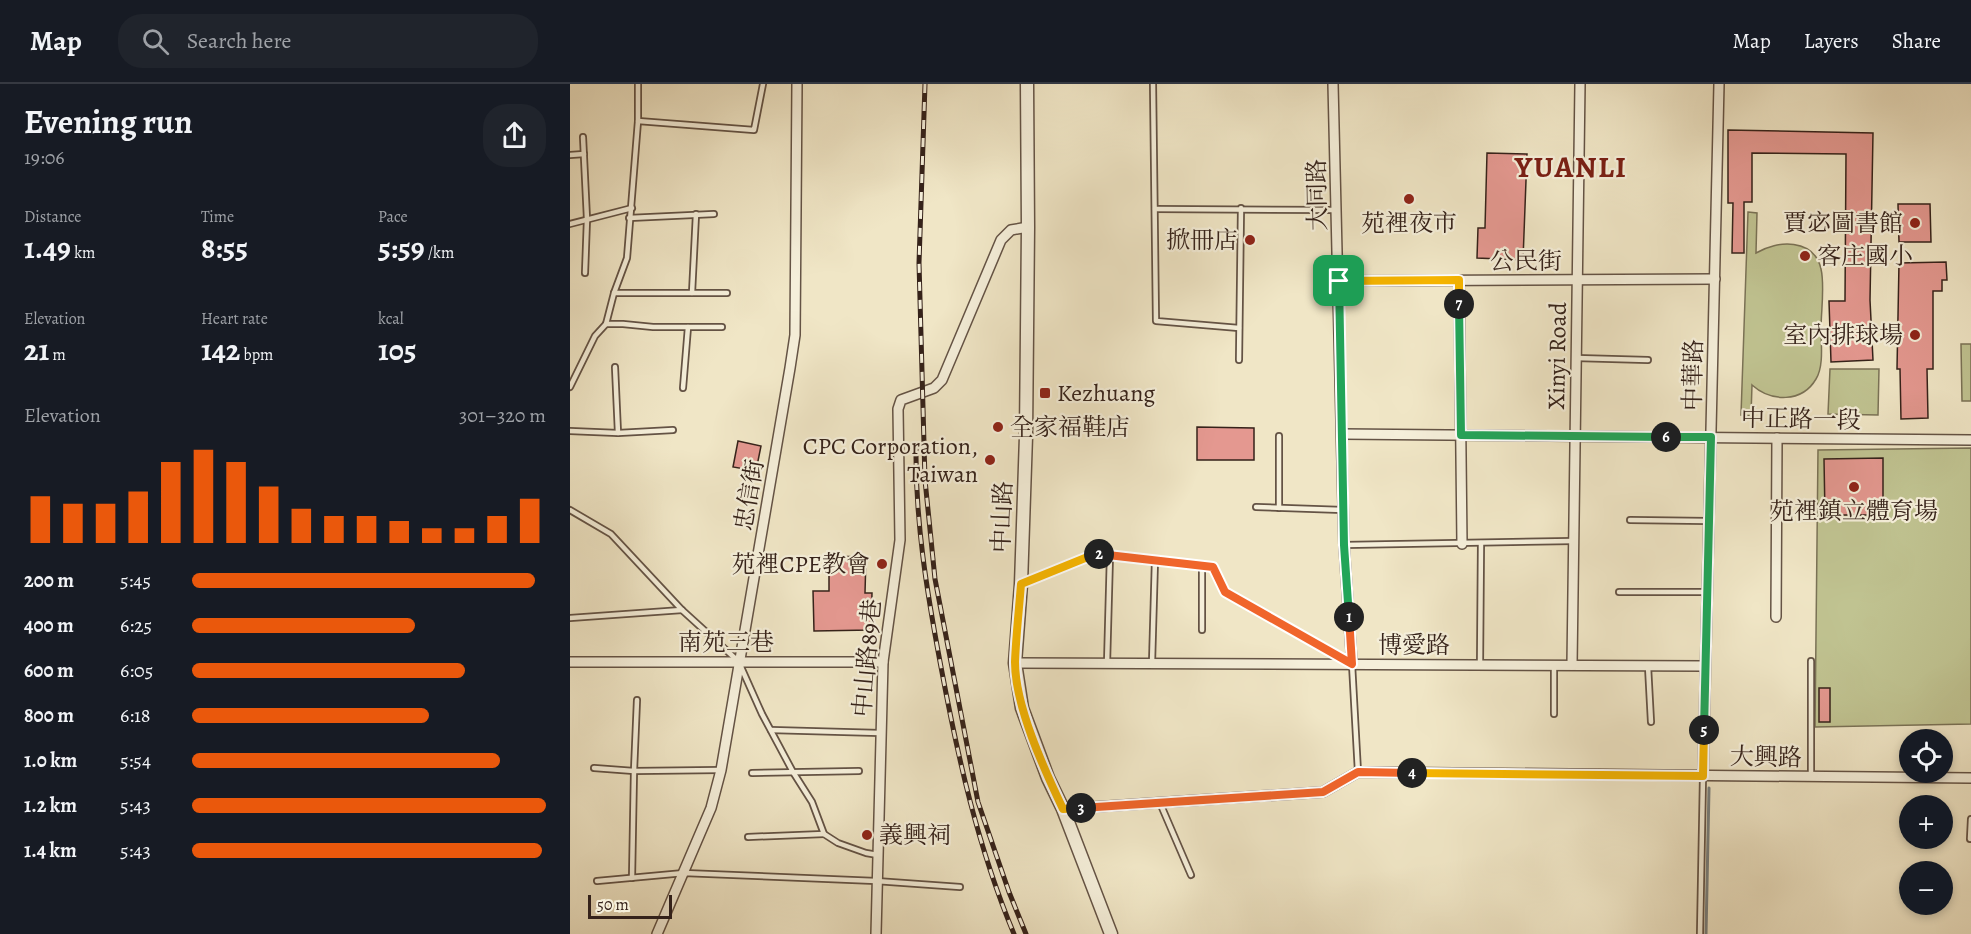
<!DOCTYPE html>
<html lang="en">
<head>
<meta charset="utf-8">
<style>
	body { margin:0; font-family:Alegreya,"Noto Serif TC",serif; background:#20242c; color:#f1f3f6; height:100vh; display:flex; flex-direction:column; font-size:22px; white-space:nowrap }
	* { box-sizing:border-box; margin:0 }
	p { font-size:20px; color:#9ea1a6 }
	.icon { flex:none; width:33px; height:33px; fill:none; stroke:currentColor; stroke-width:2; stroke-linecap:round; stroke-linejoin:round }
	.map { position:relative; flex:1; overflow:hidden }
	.details { display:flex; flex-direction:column; background:#171b24; width:570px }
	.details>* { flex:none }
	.fabs { position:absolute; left:1329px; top:645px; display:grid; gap:12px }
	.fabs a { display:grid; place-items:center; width:54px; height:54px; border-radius:50%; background:#171b24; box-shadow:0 3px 9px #0003; font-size:30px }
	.scale { position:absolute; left:18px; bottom:15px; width:84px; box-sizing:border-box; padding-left:6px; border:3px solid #35221a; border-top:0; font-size:16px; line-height:21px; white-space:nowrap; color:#35221a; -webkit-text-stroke:4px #f5efda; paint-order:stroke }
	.pin { position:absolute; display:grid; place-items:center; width:51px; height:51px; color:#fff; margin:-26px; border-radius:12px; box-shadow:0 3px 9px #0006 }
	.km { position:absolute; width:30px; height:30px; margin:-15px; border-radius:50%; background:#222; color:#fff; font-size:16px; line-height:30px; text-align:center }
	.round { display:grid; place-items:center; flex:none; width:63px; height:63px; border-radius:24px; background:#20242c }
	.head { display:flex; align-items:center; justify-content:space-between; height:102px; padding:0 24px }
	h1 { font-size:33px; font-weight:600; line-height:45px }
	.stats { display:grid; grid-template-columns:repeat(3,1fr); gap:9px; height:102px; padding:6px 24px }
	.stats div { display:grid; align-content:center }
	.stats b { font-size:30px; font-weight:600 }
	.stats small { font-size:16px; font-weight:400 }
	.stats p { font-size:16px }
	.chart { height:168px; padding:12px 24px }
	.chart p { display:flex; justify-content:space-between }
	.chart svg { width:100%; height:108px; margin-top:6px; stroke:#ea580c; stroke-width:6 }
	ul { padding:0 24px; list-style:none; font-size:20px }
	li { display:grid; grid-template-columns:96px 72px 1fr; align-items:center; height:45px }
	li i { height:15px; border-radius:8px; background:#ea580c }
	header { display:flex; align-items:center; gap:36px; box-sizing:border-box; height:84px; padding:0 30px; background:#171b24; border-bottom:2px solid #363941 }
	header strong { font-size:28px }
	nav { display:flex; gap:33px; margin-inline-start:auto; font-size:21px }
	.search { width:420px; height:54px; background:#20242c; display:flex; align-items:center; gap:15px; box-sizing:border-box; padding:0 21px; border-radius:24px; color:#9ea1a6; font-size:22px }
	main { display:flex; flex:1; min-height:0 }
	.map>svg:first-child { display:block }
	.green { fill:#c0c391; stroke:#7a7256; stroke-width:1.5 }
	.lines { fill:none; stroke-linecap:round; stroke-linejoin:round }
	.stream { stroke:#767e7e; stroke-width:3 }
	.building { fill:#e49890; stroke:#35221a; stroke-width:1.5 }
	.service-casing { stroke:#645345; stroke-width:8 }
	.minor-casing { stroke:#645345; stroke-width:12 }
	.tertiary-casing { stroke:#645345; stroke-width:15 }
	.service { stroke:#f5efda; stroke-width:4.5 }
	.minor { stroke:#f5efda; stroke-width:9 }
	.tertiary { stroke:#f5efda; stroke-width:12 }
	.rail-casing { stroke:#35221a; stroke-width:5 }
	.rail { stroke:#f5efda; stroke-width:3; stroke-dasharray:9; stroke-linecap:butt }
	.split-1-casing { stroke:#fff; stroke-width:12 }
	.split-2-casing { stroke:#fff; stroke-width:12 }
	.split-3-casing { stroke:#fff; stroke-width:12 }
	.split-4-casing { stroke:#fff; stroke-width:12 }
	.split-5-casing { stroke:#fff; stroke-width:12 }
	.split-6-casing { stroke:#fff; stroke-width:12 }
	.split-7-casing { stroke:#fff; stroke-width:12 }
	.split-8-casing { stroke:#fff; stroke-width:12 }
	.split-1 { stroke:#22a559; stroke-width:8 }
	.split-2 { stroke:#f0652b; stroke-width:8 }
	.split-3 { stroke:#f5b400; stroke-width:8 }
	.split-4 { stroke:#f0652b; stroke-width:8 }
	.split-5 { stroke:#f5b400; stroke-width:8 }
	.split-6 { stroke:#22a559; stroke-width:8 }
	.split-7 { stroke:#22a559; stroke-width:8 }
	.split-8 { stroke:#f5b400; stroke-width:8 }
	.poi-dot { fill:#8f2418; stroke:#f5efda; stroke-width:2 }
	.labels { text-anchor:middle; stroke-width:4.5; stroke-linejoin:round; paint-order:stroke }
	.street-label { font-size:24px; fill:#35221a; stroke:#f5efda }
	.poi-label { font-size:24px; fill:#35221a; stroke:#f5efda; text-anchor:end }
	.district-label { font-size:30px; font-weight:bold; letter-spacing:1.5px; fill:#7a1f14; stroke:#f5efda }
</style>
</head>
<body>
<header>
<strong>Map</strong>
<div class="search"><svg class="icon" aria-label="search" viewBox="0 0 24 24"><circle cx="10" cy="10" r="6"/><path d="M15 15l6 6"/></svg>Search here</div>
<nav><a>Map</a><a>Layers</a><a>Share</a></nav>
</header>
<main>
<section class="details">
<div class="head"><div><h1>Evening run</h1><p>19:06</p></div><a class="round"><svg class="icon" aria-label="share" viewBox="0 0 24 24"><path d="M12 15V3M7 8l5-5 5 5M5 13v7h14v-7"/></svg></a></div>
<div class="stats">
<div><p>Distance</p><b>1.49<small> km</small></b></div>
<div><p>Time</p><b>8:55</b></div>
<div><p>Pace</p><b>5:59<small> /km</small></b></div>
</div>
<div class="stats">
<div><p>Elevation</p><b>21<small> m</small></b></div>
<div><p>Heart rate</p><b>142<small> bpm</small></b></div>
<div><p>kcal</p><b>105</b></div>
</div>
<div class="chart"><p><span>Elevation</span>301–320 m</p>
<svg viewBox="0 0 160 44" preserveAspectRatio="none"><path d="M5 44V25M15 44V28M25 44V28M35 44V23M45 44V11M55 44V6M65 44V11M75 44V21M85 44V30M95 44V33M105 44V33M115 44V35M125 44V38M135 44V38M145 44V33M155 44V26"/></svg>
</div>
<ul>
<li><b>200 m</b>5:45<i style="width:97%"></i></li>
<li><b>400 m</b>6:25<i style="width:63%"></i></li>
<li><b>600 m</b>6:05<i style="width:77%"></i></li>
<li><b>800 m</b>6:18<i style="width:67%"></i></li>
<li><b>1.0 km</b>5:54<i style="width:87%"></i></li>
<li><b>1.2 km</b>5:43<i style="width:100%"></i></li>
<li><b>1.4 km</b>5:43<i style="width:99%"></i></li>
</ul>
</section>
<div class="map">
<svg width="1401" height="850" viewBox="0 0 1401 850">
	<rect width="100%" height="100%" fill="#f0e6c6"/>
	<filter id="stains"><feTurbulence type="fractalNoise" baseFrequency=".00333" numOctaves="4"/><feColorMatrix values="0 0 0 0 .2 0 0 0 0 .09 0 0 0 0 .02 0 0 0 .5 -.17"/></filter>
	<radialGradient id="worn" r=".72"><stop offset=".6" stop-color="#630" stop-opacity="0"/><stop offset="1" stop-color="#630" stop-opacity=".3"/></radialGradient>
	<g class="green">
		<path d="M1178,128L1187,129L1186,169C1207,156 1244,154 1251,185C1255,202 1251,227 1251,245C1251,260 1254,282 1246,295C1232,319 1201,318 1182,301L1181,332L1171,331Z"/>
		<polygon points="1391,260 1401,260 1401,317 1392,317"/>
		<polygon points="1260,285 1309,285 1308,331 1258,330"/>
		<polygon points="1401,364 1401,640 1245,643 1248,366"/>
	</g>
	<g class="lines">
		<polyline class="stream" points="1136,850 1139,704"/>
	</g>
	<g class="building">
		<polygon points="1158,46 1303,49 1300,216 1303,276 1261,278 1259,217 1275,217 1276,70 1182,69 1182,118 1174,118 1174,169 1162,169 1163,119 1158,119"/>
		<polygon points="917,69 957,70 953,176 907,174 908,144 915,144"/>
		<polygon points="1328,120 1360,120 1361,158 1329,158"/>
		<polygon points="1376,178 1377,196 1372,196 1372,207 1363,207 1363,285 1357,285 1358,334 1331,335 1330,285 1327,285 1329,179"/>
		<polygon points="627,343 684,344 684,376 627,376"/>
		<polygon points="168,357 191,362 186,387 163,383"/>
		<polygon points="1313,374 1313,431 1255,431 1254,375"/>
		<polygon points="259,472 296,473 295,509 302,509 301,546 244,547 243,507 259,507"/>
		<rect x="1249" y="604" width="11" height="34"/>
	</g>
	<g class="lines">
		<defs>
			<g id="service">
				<polyline points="583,0 586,237 669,244"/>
				<polyline points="68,37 184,46 193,0"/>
				<polyline points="13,53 17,135 15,189"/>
				<polyline points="0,71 14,70"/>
				<polyline points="585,125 765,126"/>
				<polyline points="59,134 144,130"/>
				<polyline points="0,140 62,124"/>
				<polyline points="44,209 157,209"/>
				<polyline points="122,209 126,130"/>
				<polyline points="36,240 53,240 83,243 152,243"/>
				<polyline points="1006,274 1078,276"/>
				<polyline points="669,276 671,124"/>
				<polyline points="45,283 48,349"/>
				<polyline points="0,303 25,252 36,240 44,209 57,174 68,37 68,0"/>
				<polyline points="113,304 118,243"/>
				<polyline points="0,347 48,349 103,346"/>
				<polyline points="709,352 709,424"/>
				<polyline points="686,423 773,426"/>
				<polyline points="0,426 41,450 112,526 167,576"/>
				<polyline points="1060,436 1138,437"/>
				<polyline points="774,461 1003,457"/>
				<polyline points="632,482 632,546"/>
				<polyline points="452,500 525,470 643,483 655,508 782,580 788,688"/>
				<polyline points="1049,508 1137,508"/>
				<polyline points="0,534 112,526"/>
				<polyline points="582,579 585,476"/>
				<polyline points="537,580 540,471"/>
				<polyline points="910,581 911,459"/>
				<polyline points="984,581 984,630"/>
				<polyline points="1078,582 1081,638"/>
				<polyline points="171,583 192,630 223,688 242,718 254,750 268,759 296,769 308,771"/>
				<polyline points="201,646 310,649"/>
				<polyline points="24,684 64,687 150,686"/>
				<polyline points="182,689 289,687"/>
				<polyline points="1241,693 1241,577"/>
				<polyline points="590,719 621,791"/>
				<polyline points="178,753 254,750"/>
				<polyline points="1400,755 1401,735"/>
				<polyline points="62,794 64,687 67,616"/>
				<polyline points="27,797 114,789 306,797 390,803"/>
				<polyline points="1130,850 1133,692"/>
			</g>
			<g id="minor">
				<polyline points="763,0 774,461 782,580"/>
				<polyline points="889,196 892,460"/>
				<polyline points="769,197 1145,195"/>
				<polyline points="772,350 1401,356"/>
				<polyline points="1206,533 1207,354"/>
				<polyline points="0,578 313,578"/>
				<polyline points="445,579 1135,582"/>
				<polyline points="1002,581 1010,0"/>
				<polyline points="1133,692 1149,0"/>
				<polyline points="493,725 753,708 788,688 1401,694"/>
				<polyline points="87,850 141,724 151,686 220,284 225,251 227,0"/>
				<polyline points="306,850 313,578 330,456 328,325 331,316 364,304 372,296 431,156 441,146 458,143"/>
			</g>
			<polyline id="tertiary" points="457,0 458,143 456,352 451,500 445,579 452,624 478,694 493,725 541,850"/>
		</defs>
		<use href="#service" class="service-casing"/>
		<use href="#minor" class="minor-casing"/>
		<use href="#tertiary" class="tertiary-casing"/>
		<use href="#service" class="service"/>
		<use href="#minor" class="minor"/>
		<use href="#tertiary" class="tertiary"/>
		<defs>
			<g id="rail">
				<polyline points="355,0 349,179 355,396 365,495 408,718 439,808 456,850"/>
				<path d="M346,361C345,436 357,509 371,583C388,674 408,764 444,850"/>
			</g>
		</defs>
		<use href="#rail" class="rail-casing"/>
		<use href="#rail" class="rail"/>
	</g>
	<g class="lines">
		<defs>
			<polyline id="split-1" points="769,197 774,461 779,533"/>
			<polyline id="split-2" points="529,470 643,483 655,508 782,580 779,533"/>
			<path id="split-3" d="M511,724L493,725C474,685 445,622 445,578C446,552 449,526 451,500L525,470H529"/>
			<polyline id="split-4" points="511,724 753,708 788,688 842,689"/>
			<polyline id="split-5" points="842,689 1133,692 1134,646"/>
			<polyline id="split-6" points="1096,353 1141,353 1134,646"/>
			<polyline id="split-7" points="889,220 891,351 1096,353"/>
			<polyline id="split-8" points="769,197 889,196 889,220"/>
		</defs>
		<use href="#split-1" class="split-1-casing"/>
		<use href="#split-2" class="split-2-casing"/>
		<use href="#split-3" class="split-3-casing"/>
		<use href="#split-4" class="split-4-casing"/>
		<use href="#split-5" class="split-5-casing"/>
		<use href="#split-6" class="split-6-casing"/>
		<use href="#split-7" class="split-7-casing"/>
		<use href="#split-8" class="split-8-casing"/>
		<use href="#split-1" class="split-1"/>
		<use href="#split-2" class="split-2"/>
		<use href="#split-3" class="split-3"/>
		<use href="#split-4" class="split-4"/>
		<use href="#split-5" class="split-5"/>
		<use href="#split-6" class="split-6"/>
		<use href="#split-7" class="split-7"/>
		<use href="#split-8" class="split-8"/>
	</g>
	<g class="poi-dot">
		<circle cx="839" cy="115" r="6"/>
		<circle cx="1345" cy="139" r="6"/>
		<circle cx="680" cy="156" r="6"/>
		<circle cx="1235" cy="172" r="6"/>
		<circle cx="1345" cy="251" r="6"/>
		<rect x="469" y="303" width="12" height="12" rx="3"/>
		<circle cx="428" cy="343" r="6"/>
		<circle cx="420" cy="376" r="6"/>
		<circle cx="1284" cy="403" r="6"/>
		<circle cx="312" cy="480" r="6"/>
		<circle cx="297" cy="751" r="6"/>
	</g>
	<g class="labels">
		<g class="street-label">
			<text transform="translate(747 111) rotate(-91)" y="8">大同路</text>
			<text x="956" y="185">公民街</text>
			<text transform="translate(987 272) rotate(-89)" y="8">Xinyi Road</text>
			<text transform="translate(1123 291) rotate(-89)" y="8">中華路</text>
			<text transform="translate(1231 335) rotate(1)" y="8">中正路一段</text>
			<text transform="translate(179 411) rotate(-80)" y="8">忠信街</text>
			<text transform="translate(432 433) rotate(-88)" y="8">中山路</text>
			<text x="156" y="566">南苑三巷</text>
			<text x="844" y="569">博愛路</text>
			<text transform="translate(297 574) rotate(-85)" y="8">中山路89巷</text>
			<text transform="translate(1196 673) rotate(1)" y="8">大興路</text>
		</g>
		<g class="poi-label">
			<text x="839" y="147" text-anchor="middle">苑裡夜市</text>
			<text x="1333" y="147">賈宓圖書館</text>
			<text x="668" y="164">掀冊店</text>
			<text x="1247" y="180" text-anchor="start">客庄國小</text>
			<text x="1333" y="259">室內排球場</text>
			<text x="487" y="317" text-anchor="start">Kezhuang</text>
			<text x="440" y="351" text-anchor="start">全家福鞋店</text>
			<text x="408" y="370">CPC Corporation,<tspan x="408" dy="28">Taiwan</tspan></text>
			<text x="1284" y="435" text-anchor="middle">苑裡鎮立體育場</text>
			<text x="300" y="488">苑裡CPE教會</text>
			<text x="309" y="759" text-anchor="start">義興祠</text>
		</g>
		<g class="district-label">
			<text x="1001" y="93">YUANLI</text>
		</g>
	</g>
	<rect width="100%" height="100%" filter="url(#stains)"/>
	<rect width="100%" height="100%" fill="url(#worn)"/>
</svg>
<div class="fabs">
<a><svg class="icon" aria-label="locate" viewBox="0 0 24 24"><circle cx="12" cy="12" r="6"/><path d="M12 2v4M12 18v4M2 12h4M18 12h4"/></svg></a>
<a>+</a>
<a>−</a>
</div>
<div class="scale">50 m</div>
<div class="pin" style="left:769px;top:197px;background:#1e9e55"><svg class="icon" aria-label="arrive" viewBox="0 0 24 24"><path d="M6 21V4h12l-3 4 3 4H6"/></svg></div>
<b class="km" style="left:779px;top:533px">1</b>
<b class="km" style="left:529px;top:470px">2</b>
<b class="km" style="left:511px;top:724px">3</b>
<b class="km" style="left:842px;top:689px">4</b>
<b class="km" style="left:1134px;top:646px">5</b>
<b class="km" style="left:1096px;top:353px">6</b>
<b class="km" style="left:889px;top:220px">7</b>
</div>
</main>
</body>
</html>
